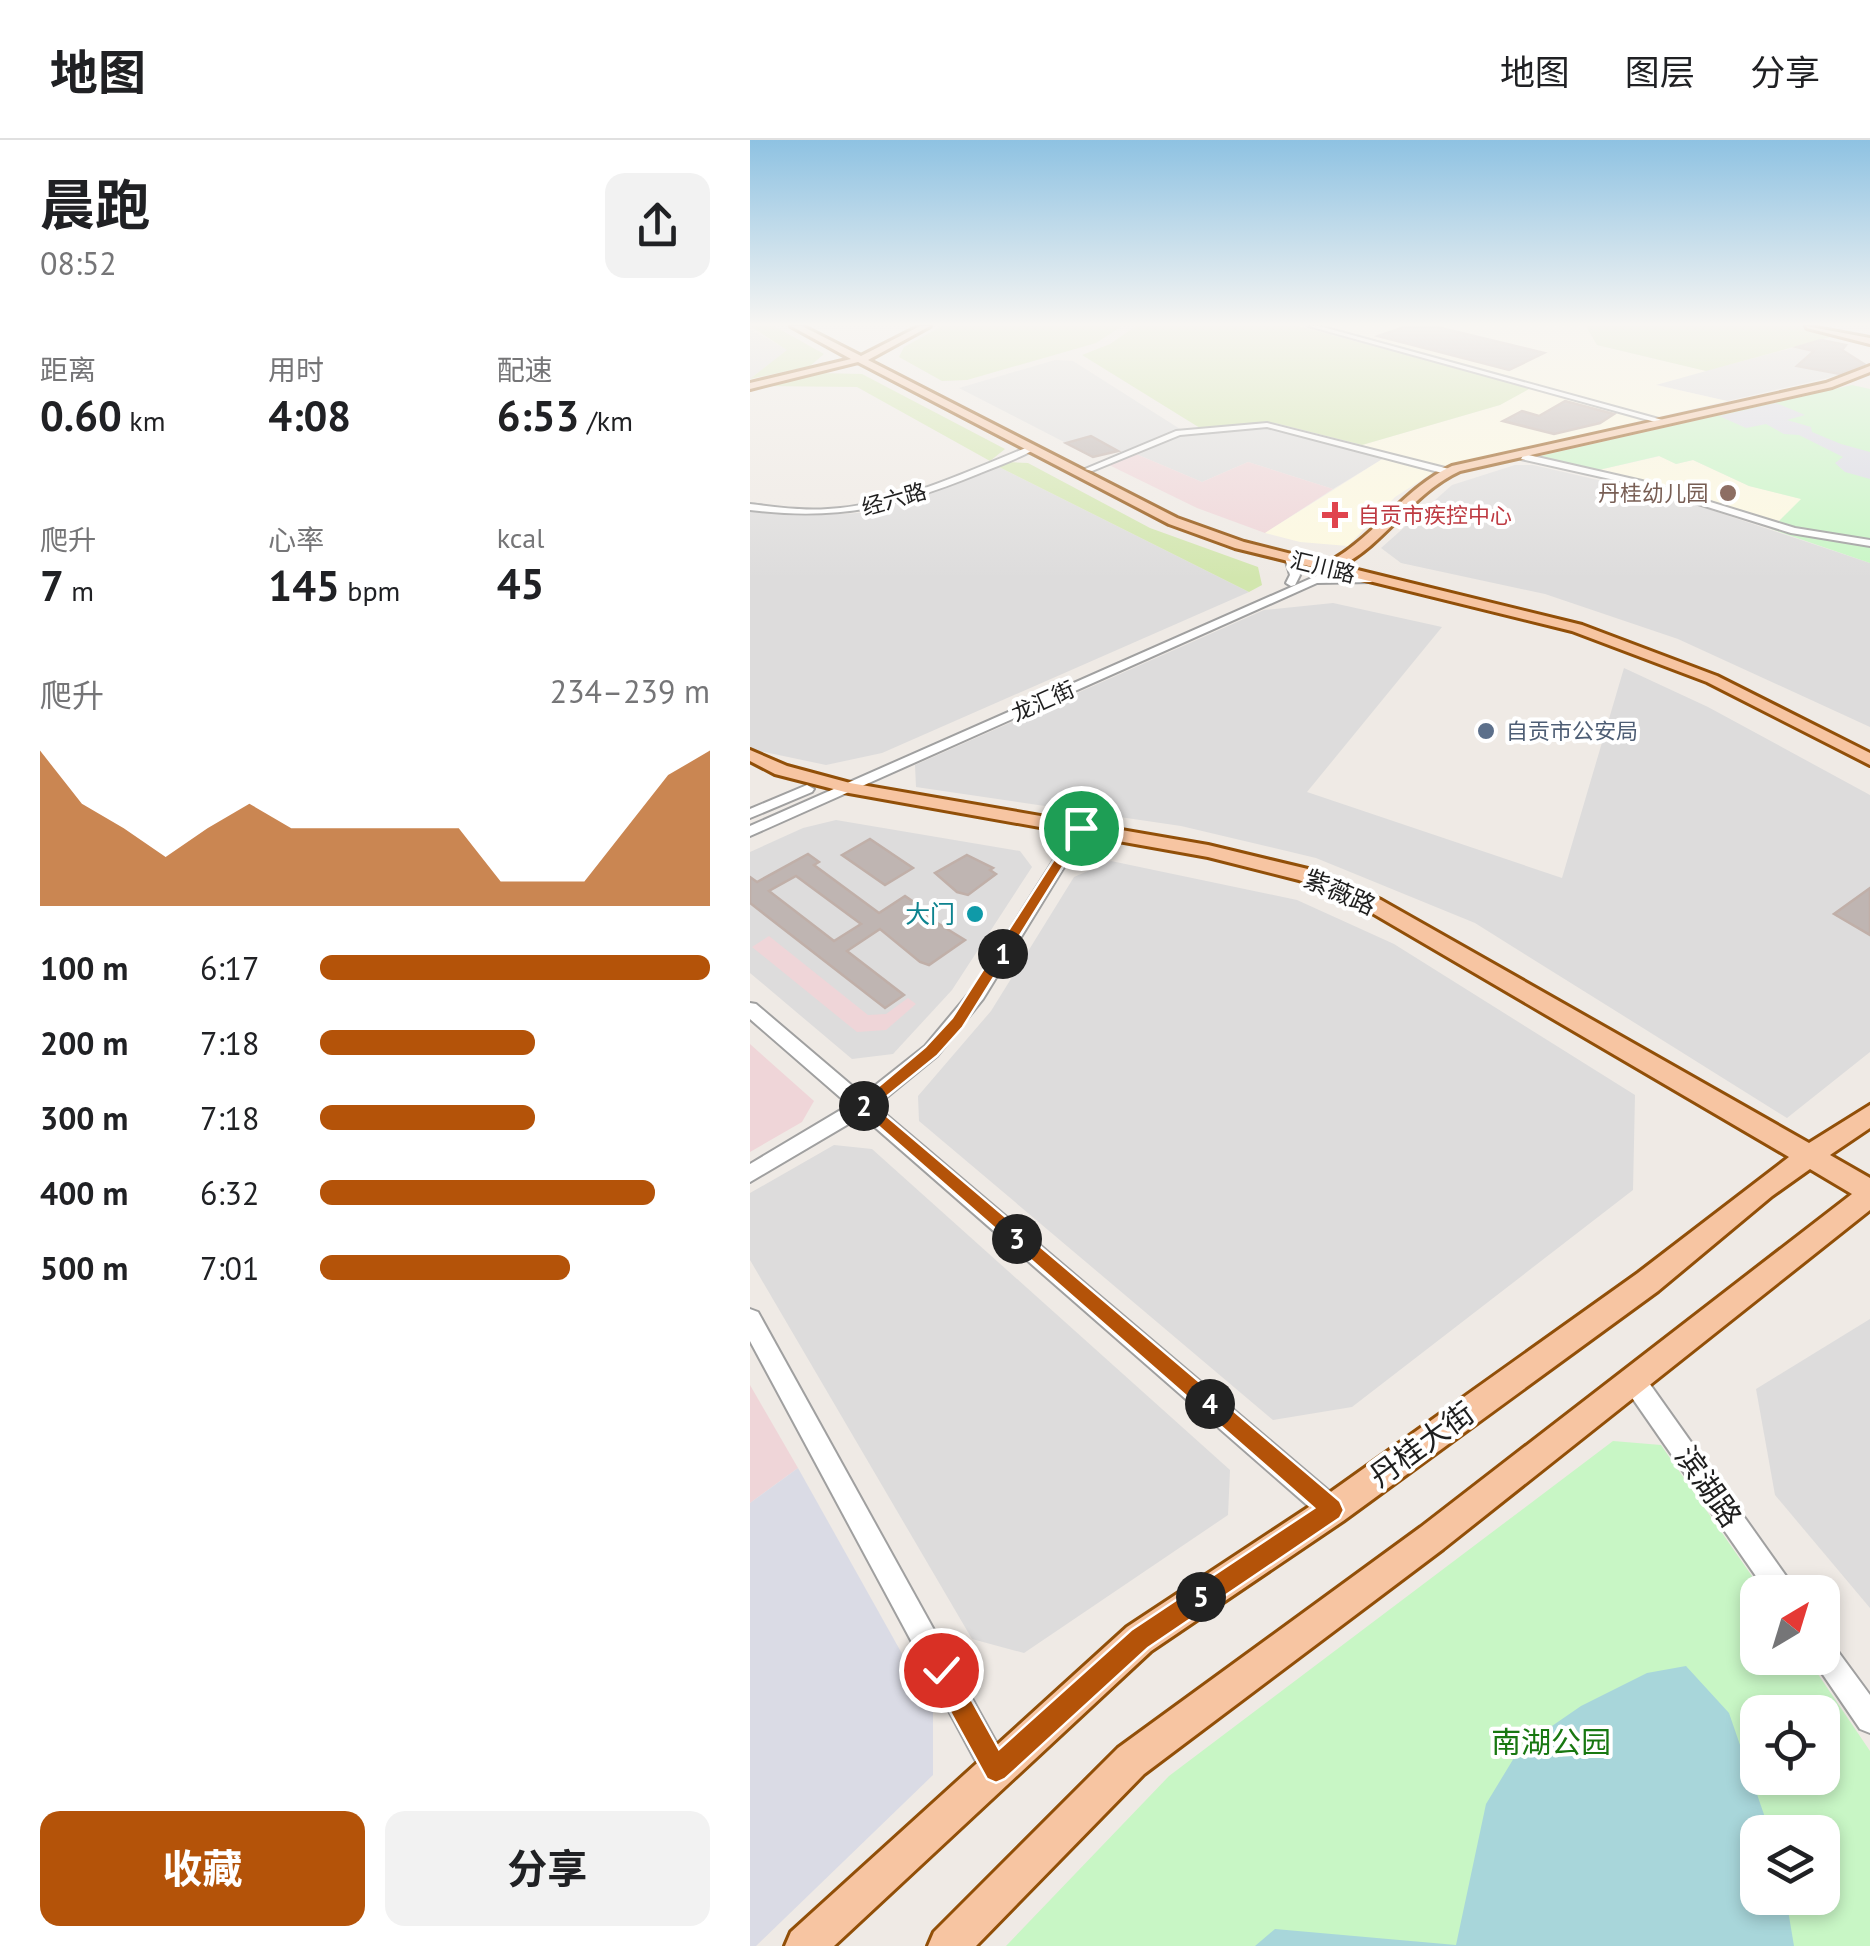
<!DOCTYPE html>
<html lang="zh">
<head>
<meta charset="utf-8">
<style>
	body { margin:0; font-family:"PT Sans","Noto Sans SC",sans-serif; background:#f2f2f2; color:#202124; height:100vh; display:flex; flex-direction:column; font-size:38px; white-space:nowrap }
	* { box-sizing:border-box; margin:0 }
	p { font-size:32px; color:#757577 }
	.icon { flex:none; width:55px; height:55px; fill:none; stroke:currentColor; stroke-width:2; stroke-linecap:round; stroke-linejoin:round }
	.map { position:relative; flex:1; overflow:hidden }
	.side { display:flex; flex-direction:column; background:#fff; width:750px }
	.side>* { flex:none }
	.needle { width:65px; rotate:38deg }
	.tools { position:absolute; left:990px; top:1435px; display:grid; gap:20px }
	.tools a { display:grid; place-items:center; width:100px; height:100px; border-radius:20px; background:#fff; box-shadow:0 5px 15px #0003; font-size:50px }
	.pin { position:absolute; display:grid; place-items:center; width:85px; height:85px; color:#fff; margin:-42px; border:5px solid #fff; border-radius:50%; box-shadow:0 2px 10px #0007 }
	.km { position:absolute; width:50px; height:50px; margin:-25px; border-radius:50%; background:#222; color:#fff; font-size:28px; line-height:50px; text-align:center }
	.round { display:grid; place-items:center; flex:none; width:105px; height:105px; border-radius:20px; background:#f2f2f2 }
	.summary { display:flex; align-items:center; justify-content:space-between; height:170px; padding:0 40px }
	h1 { font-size:55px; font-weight:700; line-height:75px }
	.stats { display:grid; grid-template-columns:repeat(3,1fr); gap:15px; height:170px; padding:10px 40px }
	.stats div { display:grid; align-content:center }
	.stats b { font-size:42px; font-weight:700 }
	.stats small { font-size:28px; font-weight:400 }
	.stats p { font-size:28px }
	.chart { height:280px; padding:20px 40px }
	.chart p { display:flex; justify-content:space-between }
	.chart svg { width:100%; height:180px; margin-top:10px; fill:#b45309; opacity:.7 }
	.action { display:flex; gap:20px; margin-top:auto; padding:20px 40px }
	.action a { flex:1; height:115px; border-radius:20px; background:#b45309; color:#fff; font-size:40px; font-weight:700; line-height:115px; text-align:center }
	.action a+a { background:#f2f2f2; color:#202124 }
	ul { padding:0 40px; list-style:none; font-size:32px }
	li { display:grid; grid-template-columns:160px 120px 1fr; align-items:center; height:75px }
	li i { height:25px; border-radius:12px; background:#b45309 }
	header { display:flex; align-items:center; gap:60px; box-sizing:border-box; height:140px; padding:0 50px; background:#fff; border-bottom:2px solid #e0e0e0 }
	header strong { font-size:48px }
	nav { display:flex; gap:55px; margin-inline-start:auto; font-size:35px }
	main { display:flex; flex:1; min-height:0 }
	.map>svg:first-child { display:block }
	.residential { fill:#dddcdc }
	.commercial { fill:#efd5d8 }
	.education { fill:#fdf9e0 }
	.grass { fill:#d2e6ae }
	.park { fill:#c8f6c5; fill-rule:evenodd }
	.plaza { fill:#dadbe5 }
	.water { fill:#a8d6da }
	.building { fill:#bfb5b2; stroke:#c0afa8; stroke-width:2.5; fill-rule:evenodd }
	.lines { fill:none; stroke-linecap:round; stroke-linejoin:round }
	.minor-casing { stroke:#a0a0a0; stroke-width:4 }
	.major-casing { stroke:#914f08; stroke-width:6 }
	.minor { fill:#fff; fill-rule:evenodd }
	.major { fill:#f7c5a2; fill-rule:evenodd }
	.route { fill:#b45309; stroke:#fff; stroke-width:2.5 }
	.education-dot { fill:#8d6e63; stroke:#fff; stroke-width:4 }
	.health-dot { fill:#e0444e; stroke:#fff; stroke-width:4 }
	.service-dot { fill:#5c6f8a; stroke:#fff; stroke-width:4 }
	.culture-dot { fill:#0f9aa8; stroke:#fff; stroke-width:4 }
	.labels { text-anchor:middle; stroke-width:8; stroke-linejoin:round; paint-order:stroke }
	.far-education-label { font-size:22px; fill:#785e54; stroke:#fff; text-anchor:end }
	.far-street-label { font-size:22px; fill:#1f1f1f; stroke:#fff }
	.far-health-label { font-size:22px; fill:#be3a42; stroke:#fff; text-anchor:start }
	.far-service-label { font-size:22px; fill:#4e5e75; stroke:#fff; text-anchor:start }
	.street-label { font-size:25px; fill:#1f1f1f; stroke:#fff }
	.culture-label { font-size:25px; fill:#0d838f; stroke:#fff; text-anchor:end }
	.near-street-label { font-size:30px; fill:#1f1f1f; stroke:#fff }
	.near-park-label { font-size:30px; fill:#187811; stroke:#fff }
</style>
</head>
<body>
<header>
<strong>地图</strong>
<nav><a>地图</a><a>图层</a><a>分享</a></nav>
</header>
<main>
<section class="side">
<div class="summary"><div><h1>晨跑</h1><p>08:52</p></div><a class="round"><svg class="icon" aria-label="share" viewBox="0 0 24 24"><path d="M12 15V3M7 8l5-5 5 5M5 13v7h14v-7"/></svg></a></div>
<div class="stats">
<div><p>距离</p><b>0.60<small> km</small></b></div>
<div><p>用时</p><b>4:08</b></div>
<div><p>配速</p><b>6:53<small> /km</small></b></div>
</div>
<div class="stats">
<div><p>爬升</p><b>7<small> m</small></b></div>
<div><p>心率</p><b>145<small> bpm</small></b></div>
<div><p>kcal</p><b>45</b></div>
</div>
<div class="chart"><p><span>爬升</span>234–239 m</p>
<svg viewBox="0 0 160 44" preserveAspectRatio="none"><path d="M0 44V6L10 19L20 25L30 32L40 25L50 19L60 25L70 25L80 25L90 25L100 25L110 38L120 38L130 38L140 25L150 12L160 6V44z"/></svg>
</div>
<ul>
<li><b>100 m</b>6:17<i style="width:100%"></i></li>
<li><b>200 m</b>7:18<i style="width:55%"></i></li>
<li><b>300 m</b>7:18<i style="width:55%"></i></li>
<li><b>400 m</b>6:32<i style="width:86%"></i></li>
<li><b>500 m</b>7:01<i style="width:64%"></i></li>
</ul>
<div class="action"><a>收藏</a><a>分享</a></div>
</section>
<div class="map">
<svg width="1120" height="1806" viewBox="0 0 1120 1806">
	<rect width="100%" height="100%" fill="#efeae5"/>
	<g class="residential">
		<polygon points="0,189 38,210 0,239"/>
		<polygon points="1047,207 1064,211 1048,226 1095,234 977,261 903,244"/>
		<polygon points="305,220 323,221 430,289 371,312 341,297 316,303 209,248"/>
		<polygon points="522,288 634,318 583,349 498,322 452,342 386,314 429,296"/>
		<polygon points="765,325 783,325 922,357 1120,423 1120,587 928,499 795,454 651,423 631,408 702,345"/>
		<polygon points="247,326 499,452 132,613 76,625 0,609 0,370 96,374 129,371"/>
		<polygon points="583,463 692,487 557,652 812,738 874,528 958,567 1120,655 1120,748 1085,773 1120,795 1120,912 1037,978 725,783 566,718 431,686 166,647 165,625 514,470"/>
		<polygon points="86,680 270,711 282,727 202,850 143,914 102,919 0,833 0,712 53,688"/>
		<polygon points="361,721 547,760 644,804 885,955 883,1050 602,1267 523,1280 169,981 168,956 241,871 324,737"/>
		<polygon points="84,1005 122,1009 480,1330 478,1375 274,1513 222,1499 0,1120 0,1053"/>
		<polygon points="1120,1179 1120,1468 1025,1355 1006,1249"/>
	</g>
	<g class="commercial">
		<polygon points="386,314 452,342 498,322 583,349 515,393 447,368 359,325"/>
		<polygon points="19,796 118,875 136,874 158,858 166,864 136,890 107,892 2,807"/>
		<polygon points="0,904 64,961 52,982 0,1012"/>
		<polygon points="0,1245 48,1328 0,1363"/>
	</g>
	<g class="education">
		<polygon points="548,186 836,186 847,205 956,231 906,245 977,261 692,327 612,305 750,265 780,248"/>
		<polygon points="910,316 926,324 943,320 999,346 1052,359 1027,383 891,342 840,332"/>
		<polygon points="634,318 684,332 645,357 598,406 550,402 515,393"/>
	</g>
	<g class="grass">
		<polygon points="0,186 24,186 74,214 60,226 0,239 37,210"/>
		<polygon points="192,186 372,186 346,203 217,240 192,241 149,217 154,207"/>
		<polygon points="386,186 548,186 781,248 750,265 612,305 525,283 450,288 332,215 360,204"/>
		<polygon points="836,186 1052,186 1087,195 956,231 847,205"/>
		<polygon points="70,233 112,234 255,309 240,321 107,247 12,246"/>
		<polygon points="257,322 278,323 400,388 508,427 512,445 499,452 247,326"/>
	</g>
	<g class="park">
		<polygon points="1102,245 1120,249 1120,423 1021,389 1051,359 999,346 943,320 926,324 909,316 840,332 792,320 790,316"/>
		<path d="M863,1301L911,1305L1013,1452H1008V1518H1057L1120,1611V1806H256L419,1636ZM1008,1572H1072V1638H1008ZM1008,1692H1072V1758H1008Z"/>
	</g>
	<g class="plaza">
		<polygon points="1026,263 1055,275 1037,280 1061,287 1062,292 1091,304 1120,312 1120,339 1095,332 1085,323 1093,317 1049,295 1034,294 1016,284 996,288 969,276"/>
		<polygon points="48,1328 183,1569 183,1635 6,1806 0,1806 0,1363"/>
	</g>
	<polygon class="water" points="936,1526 979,1573 1020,1692 1008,1692 1008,1758 1036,1758 1044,1806 505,1806 525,1789 706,1805 736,1664 770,1608 831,1566 897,1533"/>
	<g class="building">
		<polygon points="657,186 683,186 794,213 759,230 628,196"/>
		<polygon points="1071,200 1096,205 1092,210 1114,224 1090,234 1047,226 1064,211 1047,207"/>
		<polygon points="815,261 864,274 850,283 804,294 753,281 772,271 789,276"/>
		<polygon points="341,296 368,311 343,317 316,303"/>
		<polygon points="120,699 163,728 135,745 92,715"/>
		<path d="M58,714L69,722L64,725L129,773L155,756L168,765L163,768L215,800L179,825L170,822L130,789L97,811L154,855L135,868L0,763V737L7,742ZM46,736L111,784L84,801L19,751Z"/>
		<polygon points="217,715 243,728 240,730 246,734 218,755 207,752 185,733"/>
		<polygon points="1120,748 1120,795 1084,774"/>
	</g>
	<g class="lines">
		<defs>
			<g id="minor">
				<polygon points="558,186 569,186 916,281 909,283"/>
				<polygon points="517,283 699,329 700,331 696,334 517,287 430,295 342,331 335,329 426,291"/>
				<path d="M278,307L285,309C268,319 247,326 228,334C147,367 88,381 0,370V364C26,367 52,371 78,369C148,365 214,333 278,307Z"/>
				<polygon points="774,314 892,341 1045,388 1120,400 1120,406 1041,393 887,345 771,319"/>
				<polygon points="540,415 545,418 550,435 545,445 541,446 536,443 540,435 535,418"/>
				<polygon points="582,429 591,431 580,438 621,436 626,439 621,442 567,443 0,696 0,686"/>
				<polygon points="57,645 64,649 62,652 0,678 0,669"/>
				<polygon points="331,684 338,688 233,859 187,916 126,966 591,1361 594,1370 591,1379 582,1382 573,1379 112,976 0,1042 0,1024 99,965 0,879 0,863 6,864 113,955 175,906 221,851 326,685"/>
				<polygon points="0,1169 8,1172 256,1620 260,1630 256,1640 246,1644 236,1640 0,1201"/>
				<polygon points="884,1230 892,1233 1041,1443 1045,1452 1017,1452 876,1249 873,1241 876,1233"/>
				<polygon points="1072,1498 1081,1502 1120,1555 1120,1593 1110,1589 1063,1520 1061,1518 1072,1518"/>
			</g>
			<g id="major">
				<path d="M41,186H52L111,216L170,186H180L118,220L427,378L494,402L577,423C625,398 652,349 702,326L1076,243L1120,226V232L1082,247L710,331C662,353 637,402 591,426L832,485L967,536L1120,613V625L957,542L822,491L485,408L419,384L108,222L0,249V243L101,219Z"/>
				<polygon points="1056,186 1120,198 1120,204 1057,188"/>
				<polygon points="0,610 37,626 100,643 458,705 562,730 631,760 1059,1003 1120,965 1120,988 1080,1015 1120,1038 1120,1070 693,1409 394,1634 226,1806 178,1806 184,1792 368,1608 671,1387 1102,1054 1060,1029 1022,1056 908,1151 593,1381 401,1511 84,1806 35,1806 41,1792 377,1487 571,1359 888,1133 1039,1017 617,770 549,740 458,717 99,653 25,634 0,621"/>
			</g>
		</defs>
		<use href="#minor" class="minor-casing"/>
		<use href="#major" class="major-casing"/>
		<use href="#minor" class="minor"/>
		<use href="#major" class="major"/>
	</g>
	<linearGradient id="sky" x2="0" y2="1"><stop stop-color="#8ec2e2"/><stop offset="0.42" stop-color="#f8f6f3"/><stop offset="1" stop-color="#f8f6f3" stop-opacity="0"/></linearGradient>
	<rect width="1120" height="439" fill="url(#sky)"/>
	<polygon class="route" points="331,684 337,688 213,887 187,916 125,966 590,1361 594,1370 590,1378 398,1508 255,1639 246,1643 237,1639 182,1539 179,1530 182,1521 191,1517 200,1521 249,1609 381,1490 564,1368 105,966 175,907 202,878 326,685"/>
	<circle class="education-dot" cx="978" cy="353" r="10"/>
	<path class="health-dot" d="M580 360h10v10h10v10h-10v10h-10v-10h-10v-10h10z"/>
	<circle class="service-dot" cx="736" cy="591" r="10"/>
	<circle class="culture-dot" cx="225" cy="774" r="10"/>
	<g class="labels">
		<g class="far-education-label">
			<text x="958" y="361">丹桂幼儿园</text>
		</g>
		<g class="far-street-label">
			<text transform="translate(144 359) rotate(-16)" y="8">经六路</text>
			<text transform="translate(573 427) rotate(14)" y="8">汇川路</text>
			<text transform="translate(293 561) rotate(-24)" y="8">龙汇街</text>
		</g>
		<g class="far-health-label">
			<text x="608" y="383">自贡市疾控中心</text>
		</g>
		<g class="far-service-label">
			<text x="756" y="599">自贡市公安局</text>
		</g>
		<g class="street-label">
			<text transform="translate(590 752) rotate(24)" y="9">紫薇路</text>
		</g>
		<g class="culture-label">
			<text x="205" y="783">大门</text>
		</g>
		<g class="near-street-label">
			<text transform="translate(672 1305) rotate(-36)" y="10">丹桂大街</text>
			<text transform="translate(958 1347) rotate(55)" y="10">滨湖路</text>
		</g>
		<g class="near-park-label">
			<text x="801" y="1613">南湖公园</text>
		</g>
	</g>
</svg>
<div class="tools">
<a><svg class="needle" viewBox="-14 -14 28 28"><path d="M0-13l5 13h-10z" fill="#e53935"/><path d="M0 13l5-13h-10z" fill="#757577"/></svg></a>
<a><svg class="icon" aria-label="locate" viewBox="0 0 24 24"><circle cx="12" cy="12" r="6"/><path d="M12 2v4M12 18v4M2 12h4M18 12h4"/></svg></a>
<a><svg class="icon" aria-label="layers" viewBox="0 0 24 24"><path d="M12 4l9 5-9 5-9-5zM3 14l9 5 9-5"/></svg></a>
</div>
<div class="pin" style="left:331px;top:688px;background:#1e9e55"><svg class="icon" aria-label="arrive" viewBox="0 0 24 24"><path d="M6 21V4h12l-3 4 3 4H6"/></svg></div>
<div class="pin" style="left:191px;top:1530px;background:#d93025"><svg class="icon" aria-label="check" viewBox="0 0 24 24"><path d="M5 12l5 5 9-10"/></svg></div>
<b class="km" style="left:253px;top:814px">1</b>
<b class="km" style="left:114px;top:966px">2</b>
<b class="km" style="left:267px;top:1099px">3</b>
<b class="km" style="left:460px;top:1264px">4</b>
<b class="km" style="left:451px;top:1457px">5</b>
</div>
</main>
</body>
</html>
